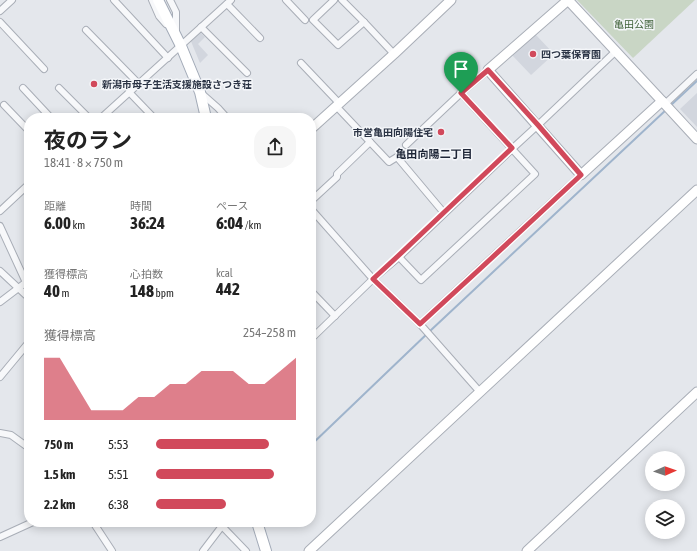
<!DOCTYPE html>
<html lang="ja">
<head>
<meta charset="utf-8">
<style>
	body { margin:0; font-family:"Asap Condensed","Noto Sans JP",sans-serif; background:#f6f6f6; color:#222; height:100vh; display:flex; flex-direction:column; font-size:15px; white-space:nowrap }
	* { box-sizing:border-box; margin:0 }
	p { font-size:13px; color:#767676 }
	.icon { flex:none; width:22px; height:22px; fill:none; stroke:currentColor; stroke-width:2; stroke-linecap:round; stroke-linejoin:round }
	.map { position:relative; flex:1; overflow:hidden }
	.details { position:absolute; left:24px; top:113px; width:292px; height:414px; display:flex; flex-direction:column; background:#fff; border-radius:16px; box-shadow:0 2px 10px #0003 }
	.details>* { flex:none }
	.needle { width:26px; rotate:88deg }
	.controls { position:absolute; left:645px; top:451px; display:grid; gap:8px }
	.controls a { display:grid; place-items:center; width:40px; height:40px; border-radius:50%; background:#fff; box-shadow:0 2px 10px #0003; font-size:20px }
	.pin { position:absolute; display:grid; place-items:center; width:34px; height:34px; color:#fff; margin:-41px -17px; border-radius:50% 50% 50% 0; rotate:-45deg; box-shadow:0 0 4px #0007 }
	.pin .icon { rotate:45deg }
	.round { display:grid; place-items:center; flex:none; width:42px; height:42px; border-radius:16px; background:#f6f6f6 }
	.head { display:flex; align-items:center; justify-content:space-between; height:68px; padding:0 20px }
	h1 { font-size:22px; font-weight:700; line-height:30px }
	.metrics { display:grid; grid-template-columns:repeat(3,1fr); gap:6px; height:68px; padding:4px 20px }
	.metrics div { display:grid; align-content:center }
	.metrics b { font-size:17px; font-weight:700 }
	.metrics small { font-size:11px; font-weight:400 }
	.metrics p { font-size:11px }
	.chart { height:112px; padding:8px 20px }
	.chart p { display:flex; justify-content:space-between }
	.chart svg { width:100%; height:72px; margin-top:4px; fill:#d1495b; opacity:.7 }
	ul { padding:0 20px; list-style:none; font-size:13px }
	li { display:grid; grid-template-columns:64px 48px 1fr; align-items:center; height:30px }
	li i { height:10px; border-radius:5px; background:#d1495b }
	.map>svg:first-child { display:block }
	.built { fill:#d2d6de }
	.green { fill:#c9d6c5 }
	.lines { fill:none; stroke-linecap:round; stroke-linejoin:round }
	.stream { stroke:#9fb4cc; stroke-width:2 }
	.street-casing { stroke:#a9aeb7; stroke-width:8 }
	.secondary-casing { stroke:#a9aeb7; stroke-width:11 }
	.primary-casing { stroke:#a3abb8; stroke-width:12 }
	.street { stroke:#f7f8fa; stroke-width:6 }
	.secondary { stroke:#fff; stroke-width:9 }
	.primary { stroke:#fff; stroke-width:10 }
	.route-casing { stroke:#fff; stroke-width:8 }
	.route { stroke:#d1495b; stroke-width:5 }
	.poi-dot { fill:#d1495b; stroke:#f4f6f9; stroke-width:1.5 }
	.labels { text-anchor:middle; stroke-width:3; stroke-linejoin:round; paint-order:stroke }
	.park-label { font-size:10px; fill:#3f6138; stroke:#f4f6f9 }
	.poi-label { font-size:10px; font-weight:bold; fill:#2b3445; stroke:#f4f6f9; text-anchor:start }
	.neighbourhood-label { font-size:11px; font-weight:bold; fill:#1d2536; stroke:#f4f6f9 }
</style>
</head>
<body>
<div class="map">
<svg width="697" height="551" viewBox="0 0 697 551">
	<rect width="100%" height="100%" fill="#e4e7ec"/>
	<g class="built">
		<polygon points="200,32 205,37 198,44 208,55 200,63 190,39"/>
		<polygon points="535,34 554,54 531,75 512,55"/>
		<polygon points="697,93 697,127 680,109"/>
	</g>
	<polygon class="green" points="577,0 695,0 633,58"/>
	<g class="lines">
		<g class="stream">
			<polyline points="670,106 697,81"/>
			<polyline points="311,445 430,331 667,109"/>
		</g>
		<defs>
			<g id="street">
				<polyline points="114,0 168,58"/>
				<polyline points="152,0 159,16 166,24"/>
				<polyline points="170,0 176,12 176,33"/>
				<polyline points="286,0 305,20"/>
				<polyline points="334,0 313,20 338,45 364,22"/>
				<polyline points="342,0 364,22 394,54"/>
				<polyline points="227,4 260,38"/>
				<polyline points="0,11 12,0"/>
				<polyline points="0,22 44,69"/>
				<polyline points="201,27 247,73"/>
				<polyline points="86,30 139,84"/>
				<polyline points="301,63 339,103"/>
				<polyline points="23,88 51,118"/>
				<polyline points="59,88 89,118"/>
				<polyline points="129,92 154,118"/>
				<polyline points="201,93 218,108 227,118"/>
				<polyline points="665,104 697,74"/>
				<polyline points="4,105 29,131"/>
				<polyline points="336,106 389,162 397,157 444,213"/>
				<polyline points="101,118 231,0"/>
				<polyline points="406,145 461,93"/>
				<polyline points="311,201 337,177 337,174 370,142"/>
				<polyline points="311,209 373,279 420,324 480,392"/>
				<polyline points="0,211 29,184"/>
				<polyline points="0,226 29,289"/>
				<polyline points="399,257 421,280 535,174 461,93 488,70"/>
				<polyline points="0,271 29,298"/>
				<polyline points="311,291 335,316"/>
				<polyline points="0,302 29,280"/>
				<polyline points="420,324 581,175"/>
				<polyline points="311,339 373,279 399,257 513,148 538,125 616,51"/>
				<polyline points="0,377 29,342"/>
				<polyline points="0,433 11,435 29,448"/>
				<polyline points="93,522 112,551"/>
				<polyline points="218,522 246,551"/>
				<polyline points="0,537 33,522"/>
				<polyline points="203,551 222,526"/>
			</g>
			<g id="secondary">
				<polyline points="568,0 488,70 581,175 662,101"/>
				<polyline points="568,0 662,101 697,139"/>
				<polyline points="311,129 394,54 451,0"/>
				<polyline points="309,551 697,190"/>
				<polyline points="527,551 697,392"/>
			</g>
			<g id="primary">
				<polyline points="158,0 181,46 200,92 206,118"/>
				<polyline points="257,522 266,551"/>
			</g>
		</defs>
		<use href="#street" class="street-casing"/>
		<use href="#secondary" class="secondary-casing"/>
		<use href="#primary" class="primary-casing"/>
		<use href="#street" class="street"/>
		<use href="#secondary" class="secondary"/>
		<use href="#primary" class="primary"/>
	</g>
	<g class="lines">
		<defs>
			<polygon id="route" points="488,70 538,125 581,175 482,267 420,324 373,279 398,256 512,148 461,93"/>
		</defs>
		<use href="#route" class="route-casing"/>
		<use href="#route" class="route"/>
	</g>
	<g class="poi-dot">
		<circle cx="533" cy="54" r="4"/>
		<circle cx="94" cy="84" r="4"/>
		<circle cx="441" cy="132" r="4"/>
	</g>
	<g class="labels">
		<g class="park-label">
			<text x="634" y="28">亀田公園</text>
		</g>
		<g class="poi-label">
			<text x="541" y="58">四つ葉保育園</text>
			<text x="102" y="88">新潟市母子生活支援施設さつき荘</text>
			<text x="433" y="136" text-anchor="end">市営亀田向陽住宅</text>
		</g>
		<g class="neighbourhood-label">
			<text x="434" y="158">亀田向陽二丁目</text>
		</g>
	</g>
</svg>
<div class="controls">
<a><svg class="needle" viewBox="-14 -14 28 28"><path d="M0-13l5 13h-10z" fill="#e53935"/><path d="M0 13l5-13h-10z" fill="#767676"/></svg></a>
<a><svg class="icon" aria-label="layers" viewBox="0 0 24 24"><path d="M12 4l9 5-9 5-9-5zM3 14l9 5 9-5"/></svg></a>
</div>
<div class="pin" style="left:461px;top:93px;background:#1e9e55"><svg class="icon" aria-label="arrive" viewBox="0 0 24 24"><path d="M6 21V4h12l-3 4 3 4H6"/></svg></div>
<section class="details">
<div class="head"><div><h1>夜のラン</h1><p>18:41 · 8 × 750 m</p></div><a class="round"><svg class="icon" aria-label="share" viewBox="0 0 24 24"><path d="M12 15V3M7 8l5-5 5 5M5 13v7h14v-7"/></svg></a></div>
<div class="metrics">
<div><p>距離</p><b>6.00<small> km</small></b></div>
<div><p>時間</p><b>36:24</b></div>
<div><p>ペース</p><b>6:04<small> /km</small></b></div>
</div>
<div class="metrics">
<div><p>獲得標高</p><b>40<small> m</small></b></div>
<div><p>心拍数</p><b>148<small> bpm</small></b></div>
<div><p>kcal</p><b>442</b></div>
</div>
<div class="chart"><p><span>獲得標高</span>254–258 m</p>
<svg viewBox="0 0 160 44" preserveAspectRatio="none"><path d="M0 44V6L10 6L20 22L30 38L40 38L50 38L60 30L70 30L80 22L90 22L100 14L110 14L120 14L130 22L140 22L150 14L160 6V44z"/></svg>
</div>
<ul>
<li><b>750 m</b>5:53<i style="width:81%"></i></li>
<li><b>1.5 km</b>5:51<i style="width:84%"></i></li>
<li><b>2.2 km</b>6:38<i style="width:50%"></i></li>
</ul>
</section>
</div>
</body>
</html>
